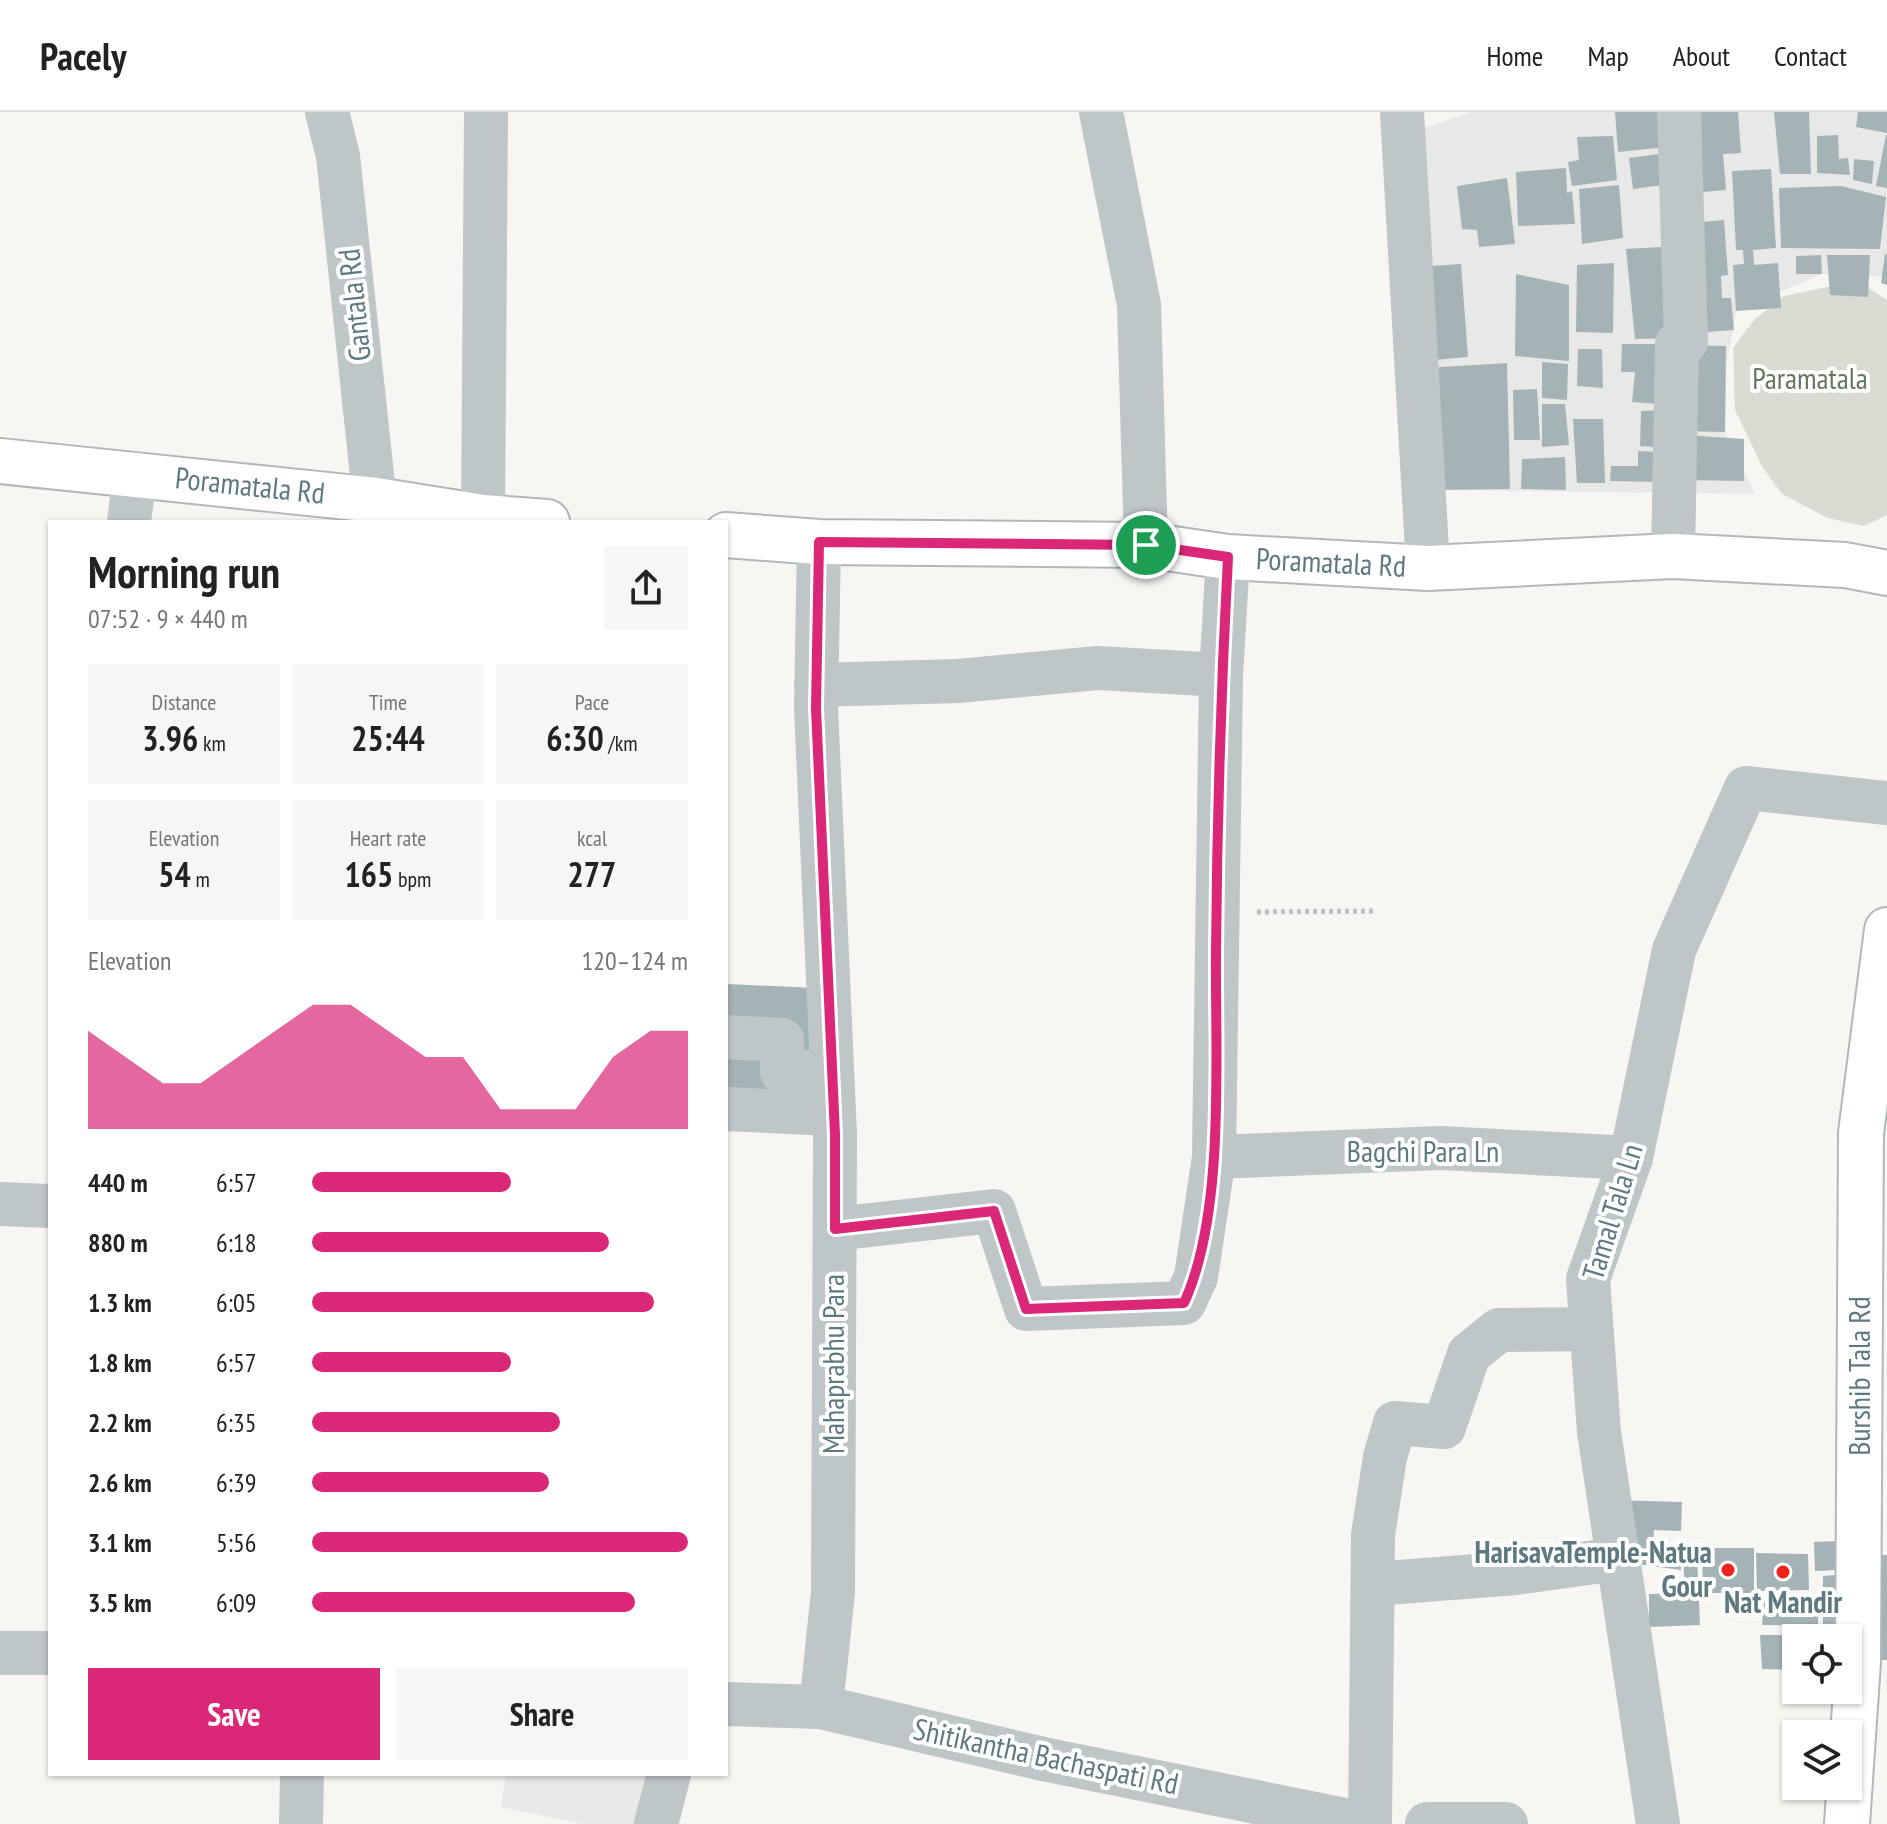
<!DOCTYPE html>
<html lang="en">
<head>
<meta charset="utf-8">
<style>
	body { margin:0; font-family:"PT Sans Narrow",sans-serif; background:#f6f6f6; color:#222; height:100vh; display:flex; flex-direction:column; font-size:30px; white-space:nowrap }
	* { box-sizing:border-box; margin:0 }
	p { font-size:26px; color:#767676 }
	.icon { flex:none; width:44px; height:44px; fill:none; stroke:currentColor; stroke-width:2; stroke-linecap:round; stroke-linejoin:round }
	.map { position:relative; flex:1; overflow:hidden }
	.side { position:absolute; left:48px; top:408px; width:680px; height:1256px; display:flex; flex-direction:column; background:#fff; border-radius:0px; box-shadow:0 2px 6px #0004 }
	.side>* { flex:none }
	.buttons { position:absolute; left:1782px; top:1512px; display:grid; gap:16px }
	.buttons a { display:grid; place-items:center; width:80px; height:80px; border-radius:0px; background:#fff; box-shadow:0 2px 6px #0004; font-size:40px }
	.pin { position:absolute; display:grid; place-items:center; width:68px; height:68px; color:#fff; margin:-34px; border:4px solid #fff; border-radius:50%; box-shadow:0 2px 8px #0007 }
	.round { display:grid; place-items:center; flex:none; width:84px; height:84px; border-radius:0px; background:#f6f6f6 }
	.overview { display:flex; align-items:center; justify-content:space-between; height:136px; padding:0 40px }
	h1 { font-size:44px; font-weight:700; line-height:60px }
	.metrics { display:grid; grid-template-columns:repeat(3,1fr); gap:12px; height:136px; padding:8px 40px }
	.metrics div { display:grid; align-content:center; border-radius:0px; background:#f6f6f6; text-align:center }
	.metrics b { font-size:34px; font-weight:700 }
	.metrics small { font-size:22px; font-weight:400 }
	.metrics p { font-size:22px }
	.chart { height:224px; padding:16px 40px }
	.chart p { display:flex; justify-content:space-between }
	.chart svg { width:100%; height:144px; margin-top:8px; fill:#db2777; opacity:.7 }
	.primary-button { display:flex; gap:16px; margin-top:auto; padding:16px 40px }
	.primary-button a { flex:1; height:92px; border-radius:0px; background:#db2777; color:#fff; font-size:32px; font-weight:700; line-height:92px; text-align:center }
	.primary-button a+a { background:#f6f6f6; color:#222 }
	ul { padding:0 40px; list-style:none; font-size:26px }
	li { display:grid; grid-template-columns:128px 96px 1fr; align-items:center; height:60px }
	li i { height:20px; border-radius:10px; background:#db2777 }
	header { display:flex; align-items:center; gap:48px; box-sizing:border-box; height:112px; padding:0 40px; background:#fff; border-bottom:2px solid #e0e0e0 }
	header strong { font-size:38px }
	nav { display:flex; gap:44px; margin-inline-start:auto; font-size:28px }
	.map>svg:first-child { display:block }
	.built { fill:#e8e8e7 }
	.green { fill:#d8dcd2 }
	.building { fill:#a5b3b6 }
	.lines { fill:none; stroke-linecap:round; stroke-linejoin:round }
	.major-casing { stroke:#b0b8bb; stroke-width:48 }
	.path { stroke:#b9bec0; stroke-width:5; stroke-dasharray:4 4; stroke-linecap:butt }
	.minor { stroke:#bfc6c8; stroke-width:44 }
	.major { stroke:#fff; stroke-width:44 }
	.route-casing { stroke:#fff; stroke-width:16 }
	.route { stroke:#db2777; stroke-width:10 }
	.poi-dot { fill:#f12219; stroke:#fff; stroke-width:3 }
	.labels { text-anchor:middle; stroke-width:8; stroke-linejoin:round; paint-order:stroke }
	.street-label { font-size:30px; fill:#5f7981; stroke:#fff }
	.park-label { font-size:30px; fill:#68785f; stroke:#fff }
	.poi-label { font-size:30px; font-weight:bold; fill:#5f7981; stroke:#fff; text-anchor:end }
</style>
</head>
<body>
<header>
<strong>Pacely</strong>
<nav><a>Home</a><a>Map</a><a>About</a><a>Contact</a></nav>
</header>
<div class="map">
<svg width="1887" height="1712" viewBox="0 0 1887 1712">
	<rect width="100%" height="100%" fill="#f7f6f3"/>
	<g class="built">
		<polygon points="1470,0 1887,0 1887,165 1822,162 1736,199 1726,256 1725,319 1755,382 1433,378 1403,24"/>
		<polygon points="506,1662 659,1662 645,1712 583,1712 501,1695"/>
	</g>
	<polygon class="green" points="1827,175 1867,175 1887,188 1887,403 1864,414 1828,406 1782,382 1762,354 1735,298 1733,236 1754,208 1784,184"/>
	<g class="building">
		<polygon points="1615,0 1674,0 1677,34 1618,40"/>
		<polygon points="1695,0 1738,0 1741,41 1723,42 1726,78 1702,80"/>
		<polygon points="1774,0 1809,0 1811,62 1780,62"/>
		<polygon points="1858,0 1887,0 1887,21 1856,15"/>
		<polygon points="1838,23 1839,47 1848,46 1850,63 1817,61 1817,24"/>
		<polygon points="1886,23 1887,23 1887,76 1876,74"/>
		<polygon points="1613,24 1617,68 1572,74 1568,50 1579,48 1577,25"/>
		<polygon points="1673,40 1677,71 1633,77 1629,46"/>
		<polygon points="1854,47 1874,49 1872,72 1853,68"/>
		<polygon points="1566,56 1567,81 1572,79 1575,112 1518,114 1516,60"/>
		<polygon points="1771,57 1776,136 1753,138 1754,153 1778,151 1781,196 1736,199 1733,153 1744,152 1743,138 1736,138 1732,59"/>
		<polygon points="1507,66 1515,132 1479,135 1477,118 1462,117 1457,74"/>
		<polygon points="1619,73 1623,126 1582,132 1579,77"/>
		<polygon points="1841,74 1886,85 1880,137 1781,136 1779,76"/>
		<polygon points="1724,108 1728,163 1721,164 1722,186 1731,186 1734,218 1693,221 1690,111"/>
		<polygon points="1677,134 1682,226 1635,227 1626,137"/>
		<polygon points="1885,142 1887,142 1887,173 1881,171"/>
		<polygon points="1821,143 1822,162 1796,162 1796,144"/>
		<polygon points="1827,143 1870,143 1868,185 1830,183"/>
		<polygon points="1614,151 1613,221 1576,220 1577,153"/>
		<polygon points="1461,152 1468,245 1423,249 1416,155"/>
		<polygon points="1516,162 1569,173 1569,249 1515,244"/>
		<polygon points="1622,232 1672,232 1671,293 1632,290 1635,260 1621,260"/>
		<polygon points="1684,233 1726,234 1725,320 1683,319"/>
		<polygon points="1578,237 1602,237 1603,276 1577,274"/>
		<polygon points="1542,250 1568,252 1567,288 1542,286"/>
		<polygon points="1507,251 1510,377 1433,378 1426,256"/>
		<polygon points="1537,277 1540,328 1514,328 1513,278"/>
		<polygon points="1542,292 1565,292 1569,333 1542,335"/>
		<polygon points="1669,298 1667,336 1640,334 1641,299"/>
		<polygon points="1573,307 1603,307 1605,371 1577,371"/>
		<polygon points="1684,323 1744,327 1744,369 1680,368"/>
		<polygon points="1638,339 1659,340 1658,370 1610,369 1611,354 1638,354"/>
		<polygon points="1565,345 1566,378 1521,377 1522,347"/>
		<polygon points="726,872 816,876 821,1016 726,1012"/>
		<polygon points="1613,1388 1682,1390 1681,1419 1654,1418 1653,1434 1682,1436 1681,1458 1623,1450"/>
		<polygon points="1840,1429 1838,1458 1815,1459 1814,1430"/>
		<polygon points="1702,1436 1754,1436 1754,1481 1703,1481"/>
		<polygon points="1756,1441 1808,1442 1809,1478 1757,1479"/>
		<polygon points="1697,1442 1700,1513 1649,1515 1649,1482 1685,1481 1683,1443"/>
		<polygon points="1871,1443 1887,1443 1887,1548 1875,1548"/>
		<polygon points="1848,1462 1849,1518 1823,1516 1823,1464"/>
		<polygon points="1818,1486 1818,1514 1762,1513 1764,1488"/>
		<polygon points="1760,1523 1846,1523 1845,1526 1796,1526 1796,1558 1762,1557"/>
	</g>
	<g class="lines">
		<defs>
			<g id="major">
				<polyline points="0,349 376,388 483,405 547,410"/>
				<polyline points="726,423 819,430 1146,433 1228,445 1428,456 1673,444 1845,453 1887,461"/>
				<polyline points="1847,1712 1858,1550 1861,1021 1887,818"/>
			</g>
		</defs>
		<use href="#major" class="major-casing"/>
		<polyline class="path" points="1257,800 1376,799"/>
		<g class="minor">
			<polyline points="327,0 338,44 377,410"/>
			<polyline points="1101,0 1139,193 1146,433"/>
			<polyline points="1402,0 1428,456"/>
			<polyline points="483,405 486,0"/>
			<polyline points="129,410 135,362"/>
			<polyline points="819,430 816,596 835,1023 833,1480 821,1595"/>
			<polyline points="1673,444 1677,232 1686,230 1679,0"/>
			<polyline points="816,573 958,569 1098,556 1221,563"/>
			<polyline points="726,925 782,928 782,960 832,960"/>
			<polyline points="726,997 811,1001 810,961"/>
			<polyline points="1214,1045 1441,1036 1631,1046"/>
			<polyline points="0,1092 50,1094"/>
			<polyline points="835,1117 994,1099 1026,1197 1184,1191 1196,1165 1214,1045 1221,563 1228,445"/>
			<polyline points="1373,1472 1516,1461 1617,1447"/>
			<polyline points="0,1541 50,1541"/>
			<polyline points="726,1592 821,1595 1043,1647 1365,1712"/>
			<polyline points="301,1712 302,1662"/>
			<polyline points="656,1712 669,1662"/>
			<polyline points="1370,1712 1373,1423 1385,1345 1395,1311 1444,1315 1469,1242 1499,1218 1591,1217"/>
			<polyline points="1427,1712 1506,1712"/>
			<polyline points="1658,1712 1599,1320 1588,1167 1631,1046 1674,838 1746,676 1887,691"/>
		</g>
		<use href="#major" class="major"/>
	</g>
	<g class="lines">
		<defs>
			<path id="route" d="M819,430L1146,433L1228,445C1221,577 1217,709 1216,841C1215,942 1226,1100 1184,1191L1026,1197L994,1099L835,1117V1023L816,596Z"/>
		</defs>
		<use href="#route" class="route-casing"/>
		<use href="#route" class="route"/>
	</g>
	<g class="poi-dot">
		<circle cx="1728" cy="1458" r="8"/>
		<circle cx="1783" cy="1460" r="8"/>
	</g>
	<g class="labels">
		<g class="street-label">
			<text transform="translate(355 193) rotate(-96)" y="10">Gantala Rd</text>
			<text transform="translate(250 374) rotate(6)" y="10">Poramatala Rd</text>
			<text transform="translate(1331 451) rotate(3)" y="10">Poramatala Rd</text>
			<text x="1423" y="1050">Bagchi Para Ln</text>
			<text transform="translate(1613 1100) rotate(-73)" y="10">Tamal Tala Ln</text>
			<text transform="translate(834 1252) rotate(-90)" y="10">Mahaprabhu Para</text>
			<text transform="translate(1860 1264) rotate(-90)" y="10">Burshib Tala Rd</text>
			<text transform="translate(1046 1645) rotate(12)" y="10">Shitikantha Bachaspati Rd</text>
		</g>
		<g class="park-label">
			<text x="1810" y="277">Paramatala</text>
		</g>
		<g class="poi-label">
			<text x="1712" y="1451">HarisavaTemple-Natua<tspan x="1712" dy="34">Gour</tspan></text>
			<text x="1783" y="1501" text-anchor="middle">Nat Mandir</text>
		</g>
	</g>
</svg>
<div class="buttons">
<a><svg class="icon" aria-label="locate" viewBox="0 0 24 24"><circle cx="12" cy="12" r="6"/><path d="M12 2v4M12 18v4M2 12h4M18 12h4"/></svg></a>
<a><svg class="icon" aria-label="layers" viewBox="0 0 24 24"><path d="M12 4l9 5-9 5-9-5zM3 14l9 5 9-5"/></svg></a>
</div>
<div class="pin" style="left:1146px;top:433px;background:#1e9e55"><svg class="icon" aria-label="arrive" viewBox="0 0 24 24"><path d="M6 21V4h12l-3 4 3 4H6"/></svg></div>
<section class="side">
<div class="overview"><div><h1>Morning run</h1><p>07:52 · 9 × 440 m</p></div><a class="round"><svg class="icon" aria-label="share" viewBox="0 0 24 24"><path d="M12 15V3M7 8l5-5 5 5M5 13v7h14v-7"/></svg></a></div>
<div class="metrics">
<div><p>Distance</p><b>3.96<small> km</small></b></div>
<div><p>Time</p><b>25:44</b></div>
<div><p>Pace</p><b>6:30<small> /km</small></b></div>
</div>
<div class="metrics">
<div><p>Elevation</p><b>54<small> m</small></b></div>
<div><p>Heart rate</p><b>165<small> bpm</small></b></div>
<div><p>kcal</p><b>277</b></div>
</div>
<div class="chart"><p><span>Elevation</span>120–124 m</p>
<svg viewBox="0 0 160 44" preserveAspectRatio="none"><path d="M0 44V14L10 22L20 30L30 30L40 22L50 14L60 6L70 6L80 14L90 22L100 22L110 38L120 38L130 38L140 22L150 14L160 14V44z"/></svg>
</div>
<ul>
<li><b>440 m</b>6:57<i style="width:53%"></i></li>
<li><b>880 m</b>6:18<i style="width:79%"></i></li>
<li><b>1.3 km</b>6:05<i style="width:91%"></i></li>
<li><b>1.8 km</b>6:57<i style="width:53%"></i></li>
<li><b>2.2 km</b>6:35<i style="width:66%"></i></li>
<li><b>2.6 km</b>6:39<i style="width:63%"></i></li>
<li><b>3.1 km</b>5:56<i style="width:100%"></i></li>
<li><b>3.5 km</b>6:09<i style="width:86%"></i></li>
</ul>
<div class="primary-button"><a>Save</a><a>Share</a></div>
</section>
</div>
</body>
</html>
